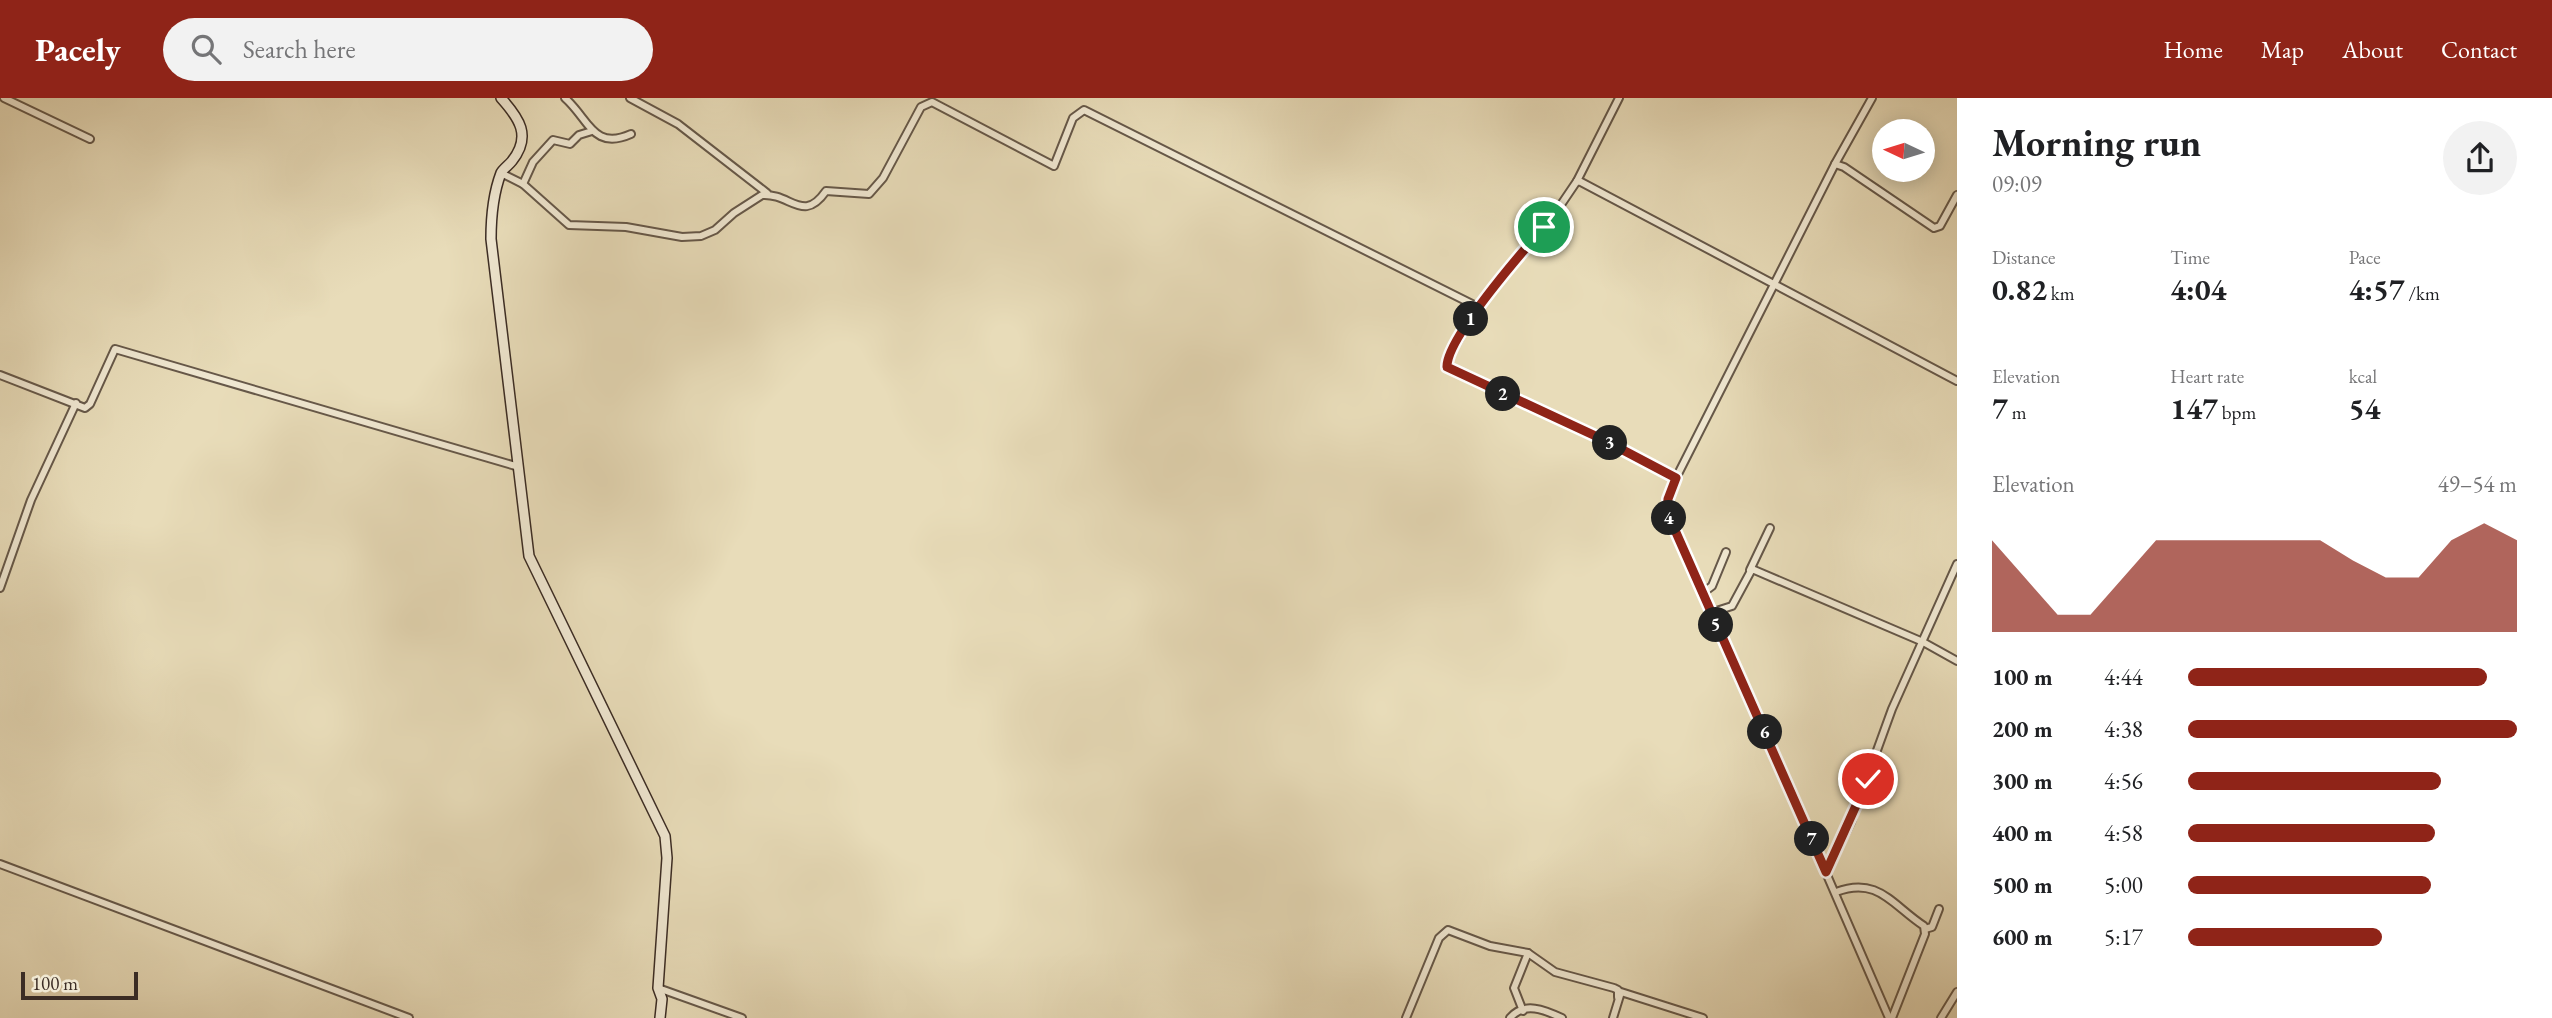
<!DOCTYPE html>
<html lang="en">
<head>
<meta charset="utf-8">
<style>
	body { margin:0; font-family:"EB Garamond",serif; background:#f2f2f2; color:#202124; height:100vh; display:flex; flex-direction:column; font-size:26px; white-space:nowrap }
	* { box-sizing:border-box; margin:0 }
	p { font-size:23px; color:#757577 }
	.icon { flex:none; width:38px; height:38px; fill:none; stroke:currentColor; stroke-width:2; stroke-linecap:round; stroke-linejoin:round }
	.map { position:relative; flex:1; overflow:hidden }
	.panel { display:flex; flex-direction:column; background:#fff; width:595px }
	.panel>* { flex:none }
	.needle { width:46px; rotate:274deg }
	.fabs { position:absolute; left:1872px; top:21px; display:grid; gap:14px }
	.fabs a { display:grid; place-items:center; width:63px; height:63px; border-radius:50%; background:#fff; box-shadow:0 4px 18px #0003; font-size:35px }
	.scale { position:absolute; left:21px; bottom:18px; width:117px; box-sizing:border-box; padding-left:7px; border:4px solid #3b2c24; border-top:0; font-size:19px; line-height:24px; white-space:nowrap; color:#3b2c24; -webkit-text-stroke:5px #f0e8d2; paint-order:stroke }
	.pin { position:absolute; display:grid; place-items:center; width:60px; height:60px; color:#fff; margin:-30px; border:4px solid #fff; border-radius:50%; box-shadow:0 2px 7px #0007 }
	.km { position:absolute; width:35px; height:35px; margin:-18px; border-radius:50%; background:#222; color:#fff; font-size:19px; line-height:35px; text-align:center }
	.round { display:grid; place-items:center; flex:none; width:74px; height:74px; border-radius:37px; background:#f2f2f2 }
	.headline { display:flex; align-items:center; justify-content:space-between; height:119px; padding:0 35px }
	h1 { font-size:38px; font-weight:700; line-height:52px }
	.stats { display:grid; grid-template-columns:repeat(3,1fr); gap:10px; height:119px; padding:7px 35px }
	.stats div { display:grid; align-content:center }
	.stats b { font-size:30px; font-weight:700 }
	.stats small { font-size:19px; font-weight:400 }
	.stats p { font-size:19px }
	.chart { height:196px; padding:14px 35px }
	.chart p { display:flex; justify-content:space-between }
	.chart svg { width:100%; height:126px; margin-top:7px; fill:#8f2418; opacity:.7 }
	ul { padding:0 35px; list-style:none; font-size:23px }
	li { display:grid; grid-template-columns:112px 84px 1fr; align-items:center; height:52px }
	li i { height:18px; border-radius:9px; background:#8f2418 }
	header { display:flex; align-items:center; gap:42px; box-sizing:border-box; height:98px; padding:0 35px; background:#8f2418; color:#fff }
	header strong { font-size:33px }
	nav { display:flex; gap:38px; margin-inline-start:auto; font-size:24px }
	.search { width:490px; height:63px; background:#f2f2f2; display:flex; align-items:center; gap:18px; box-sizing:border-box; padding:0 24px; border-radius:38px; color:#757577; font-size:26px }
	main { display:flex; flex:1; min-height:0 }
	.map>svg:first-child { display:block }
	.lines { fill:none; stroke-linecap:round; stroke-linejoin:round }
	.street-casing { stroke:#665849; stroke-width:10 }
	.secondary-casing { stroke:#3b2c24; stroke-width:12 }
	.street { stroke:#f0e8d2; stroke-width:6 }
	.secondary { stroke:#f0e8d2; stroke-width:9 }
	.route-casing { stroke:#fff; stroke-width:14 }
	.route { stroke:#8f2418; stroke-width:9 }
</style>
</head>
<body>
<header>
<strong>Pacely</strong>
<div class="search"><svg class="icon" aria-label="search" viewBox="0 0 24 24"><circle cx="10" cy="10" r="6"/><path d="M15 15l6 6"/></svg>Search here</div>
<nav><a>Home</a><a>Map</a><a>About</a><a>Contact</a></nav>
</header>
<main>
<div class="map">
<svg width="1957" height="920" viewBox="0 0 1957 920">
	<rect width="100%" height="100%" fill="#e8dcb9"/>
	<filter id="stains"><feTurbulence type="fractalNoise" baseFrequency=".00286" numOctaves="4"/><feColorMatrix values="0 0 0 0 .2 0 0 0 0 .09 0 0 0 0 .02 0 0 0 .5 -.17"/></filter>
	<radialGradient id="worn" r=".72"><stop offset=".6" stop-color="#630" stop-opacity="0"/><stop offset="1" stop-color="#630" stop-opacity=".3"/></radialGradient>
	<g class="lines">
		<defs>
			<g id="street">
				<polyline points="4,0 90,41"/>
				<path d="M565,0C589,21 593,53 631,36"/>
				<polyline points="630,0 678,26 767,95"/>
				<polyline points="1835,66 1872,0"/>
				<path d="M501,75L523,86L569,127L626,129L682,139L701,138L715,132L734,115L762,97C791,95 803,126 826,93L869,96L883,80L921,9L932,4L1054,68L1073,20L1084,12L1478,209L1556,114L1577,83L1581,84L1957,283"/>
				<polyline points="1577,83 1619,0"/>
				<polyline points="523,86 533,64 553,42 570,46 579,37 592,33"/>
				<polyline points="1478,209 1452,253 1447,269 1602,341 1676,380"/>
				<polyline points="0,277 85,310 90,306 115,251 519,369"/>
				<polyline points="1750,472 1770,430"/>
				<polyline points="0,490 31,402 76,305"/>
				<polyline points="1704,494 1712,488 1726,454"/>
				<polyline points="1710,515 1732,508 1752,471 1923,544 1957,563"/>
				<polyline points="0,766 409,920"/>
				<polyline points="1826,774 1851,724 1892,611 1957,466"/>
				<path d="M1836,794C1878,778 1892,807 1924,828L1925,836L1892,920"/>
				<polyline points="1925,831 1932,829 1939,811"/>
				<polyline points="658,890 742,920"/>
				<polyline points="1523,913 1514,890 1528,855 1555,874 1614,890 1618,892 1618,899"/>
				<polyline points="1406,920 1439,840 1448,832 1490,848 1528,855"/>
				<path d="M1510,920C1524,903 1545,912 1562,920"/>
				<polyline points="1613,920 1621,894 1703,920"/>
				<polyline points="1889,920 1751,602 1710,515 1666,408 1676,380 1835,66 1844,69 1934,130 1940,128 1957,97"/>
				<polyline points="1941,920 1957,894"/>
			</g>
			<path id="secondary" d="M501,0C519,20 532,38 512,63C509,67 503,71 501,75C493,96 491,118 491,141L529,458L665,738L667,760L658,890L662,901L660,920"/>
		</defs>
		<use href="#street" class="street-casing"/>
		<use href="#secondary" class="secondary-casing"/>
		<use href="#street" class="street"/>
		<use href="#secondary" class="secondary"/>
	</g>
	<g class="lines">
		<defs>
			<path id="route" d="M1544,129C1523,153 1446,241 1447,269L1602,341L1676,380L1668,401L1667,414L1826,774L1868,681"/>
		</defs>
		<use href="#route" class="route-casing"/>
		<use href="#route" class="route"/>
	</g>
	<rect width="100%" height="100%" filter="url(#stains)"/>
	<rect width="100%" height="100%" fill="url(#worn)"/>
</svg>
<div class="fabs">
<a><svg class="needle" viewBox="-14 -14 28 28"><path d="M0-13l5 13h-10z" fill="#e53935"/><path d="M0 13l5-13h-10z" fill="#757577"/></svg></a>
</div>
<div class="scale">100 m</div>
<div class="pin" style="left:1544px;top:129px;background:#1e9e55"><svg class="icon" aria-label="arrive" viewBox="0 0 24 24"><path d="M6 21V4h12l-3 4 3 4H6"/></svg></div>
<div class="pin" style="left:1868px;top:681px;background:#d93025"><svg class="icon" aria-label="check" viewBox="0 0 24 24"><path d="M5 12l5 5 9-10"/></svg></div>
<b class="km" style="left:1471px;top:221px">1</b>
<b class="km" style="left:1503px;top:296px">2</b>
<b class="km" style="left:1610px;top:345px">3</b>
<b class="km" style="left:1669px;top:420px">4</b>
<b class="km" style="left:1716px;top:527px">5</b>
<b class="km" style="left:1765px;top:634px">6</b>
<b class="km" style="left:1812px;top:741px">7</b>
</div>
<section class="panel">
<div class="headline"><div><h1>Morning run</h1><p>09:09</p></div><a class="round"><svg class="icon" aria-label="share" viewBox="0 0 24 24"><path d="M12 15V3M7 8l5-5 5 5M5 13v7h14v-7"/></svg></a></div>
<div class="stats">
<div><p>Distance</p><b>0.82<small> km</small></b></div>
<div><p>Time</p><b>4:04</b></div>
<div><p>Pace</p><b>4:57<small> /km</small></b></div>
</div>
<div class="stats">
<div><p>Elevation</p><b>7<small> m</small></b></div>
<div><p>Heart rate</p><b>147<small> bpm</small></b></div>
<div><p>kcal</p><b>54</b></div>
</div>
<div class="chart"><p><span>Elevation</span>49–54 m</p>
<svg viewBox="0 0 160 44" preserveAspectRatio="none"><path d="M0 44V12L10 25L20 38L30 38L40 25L50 12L60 12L70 12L80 12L90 12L100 12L110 19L120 25L130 25L140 12L150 6L160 12V44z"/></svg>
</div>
<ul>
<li><b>100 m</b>4:44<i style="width:91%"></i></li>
<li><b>200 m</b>4:38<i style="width:100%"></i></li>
<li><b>300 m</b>4:56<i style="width:77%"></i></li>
<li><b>400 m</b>4:58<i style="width:75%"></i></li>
<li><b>500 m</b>5:00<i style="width:74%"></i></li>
<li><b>600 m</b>5:17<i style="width:59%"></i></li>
</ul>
</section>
</main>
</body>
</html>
